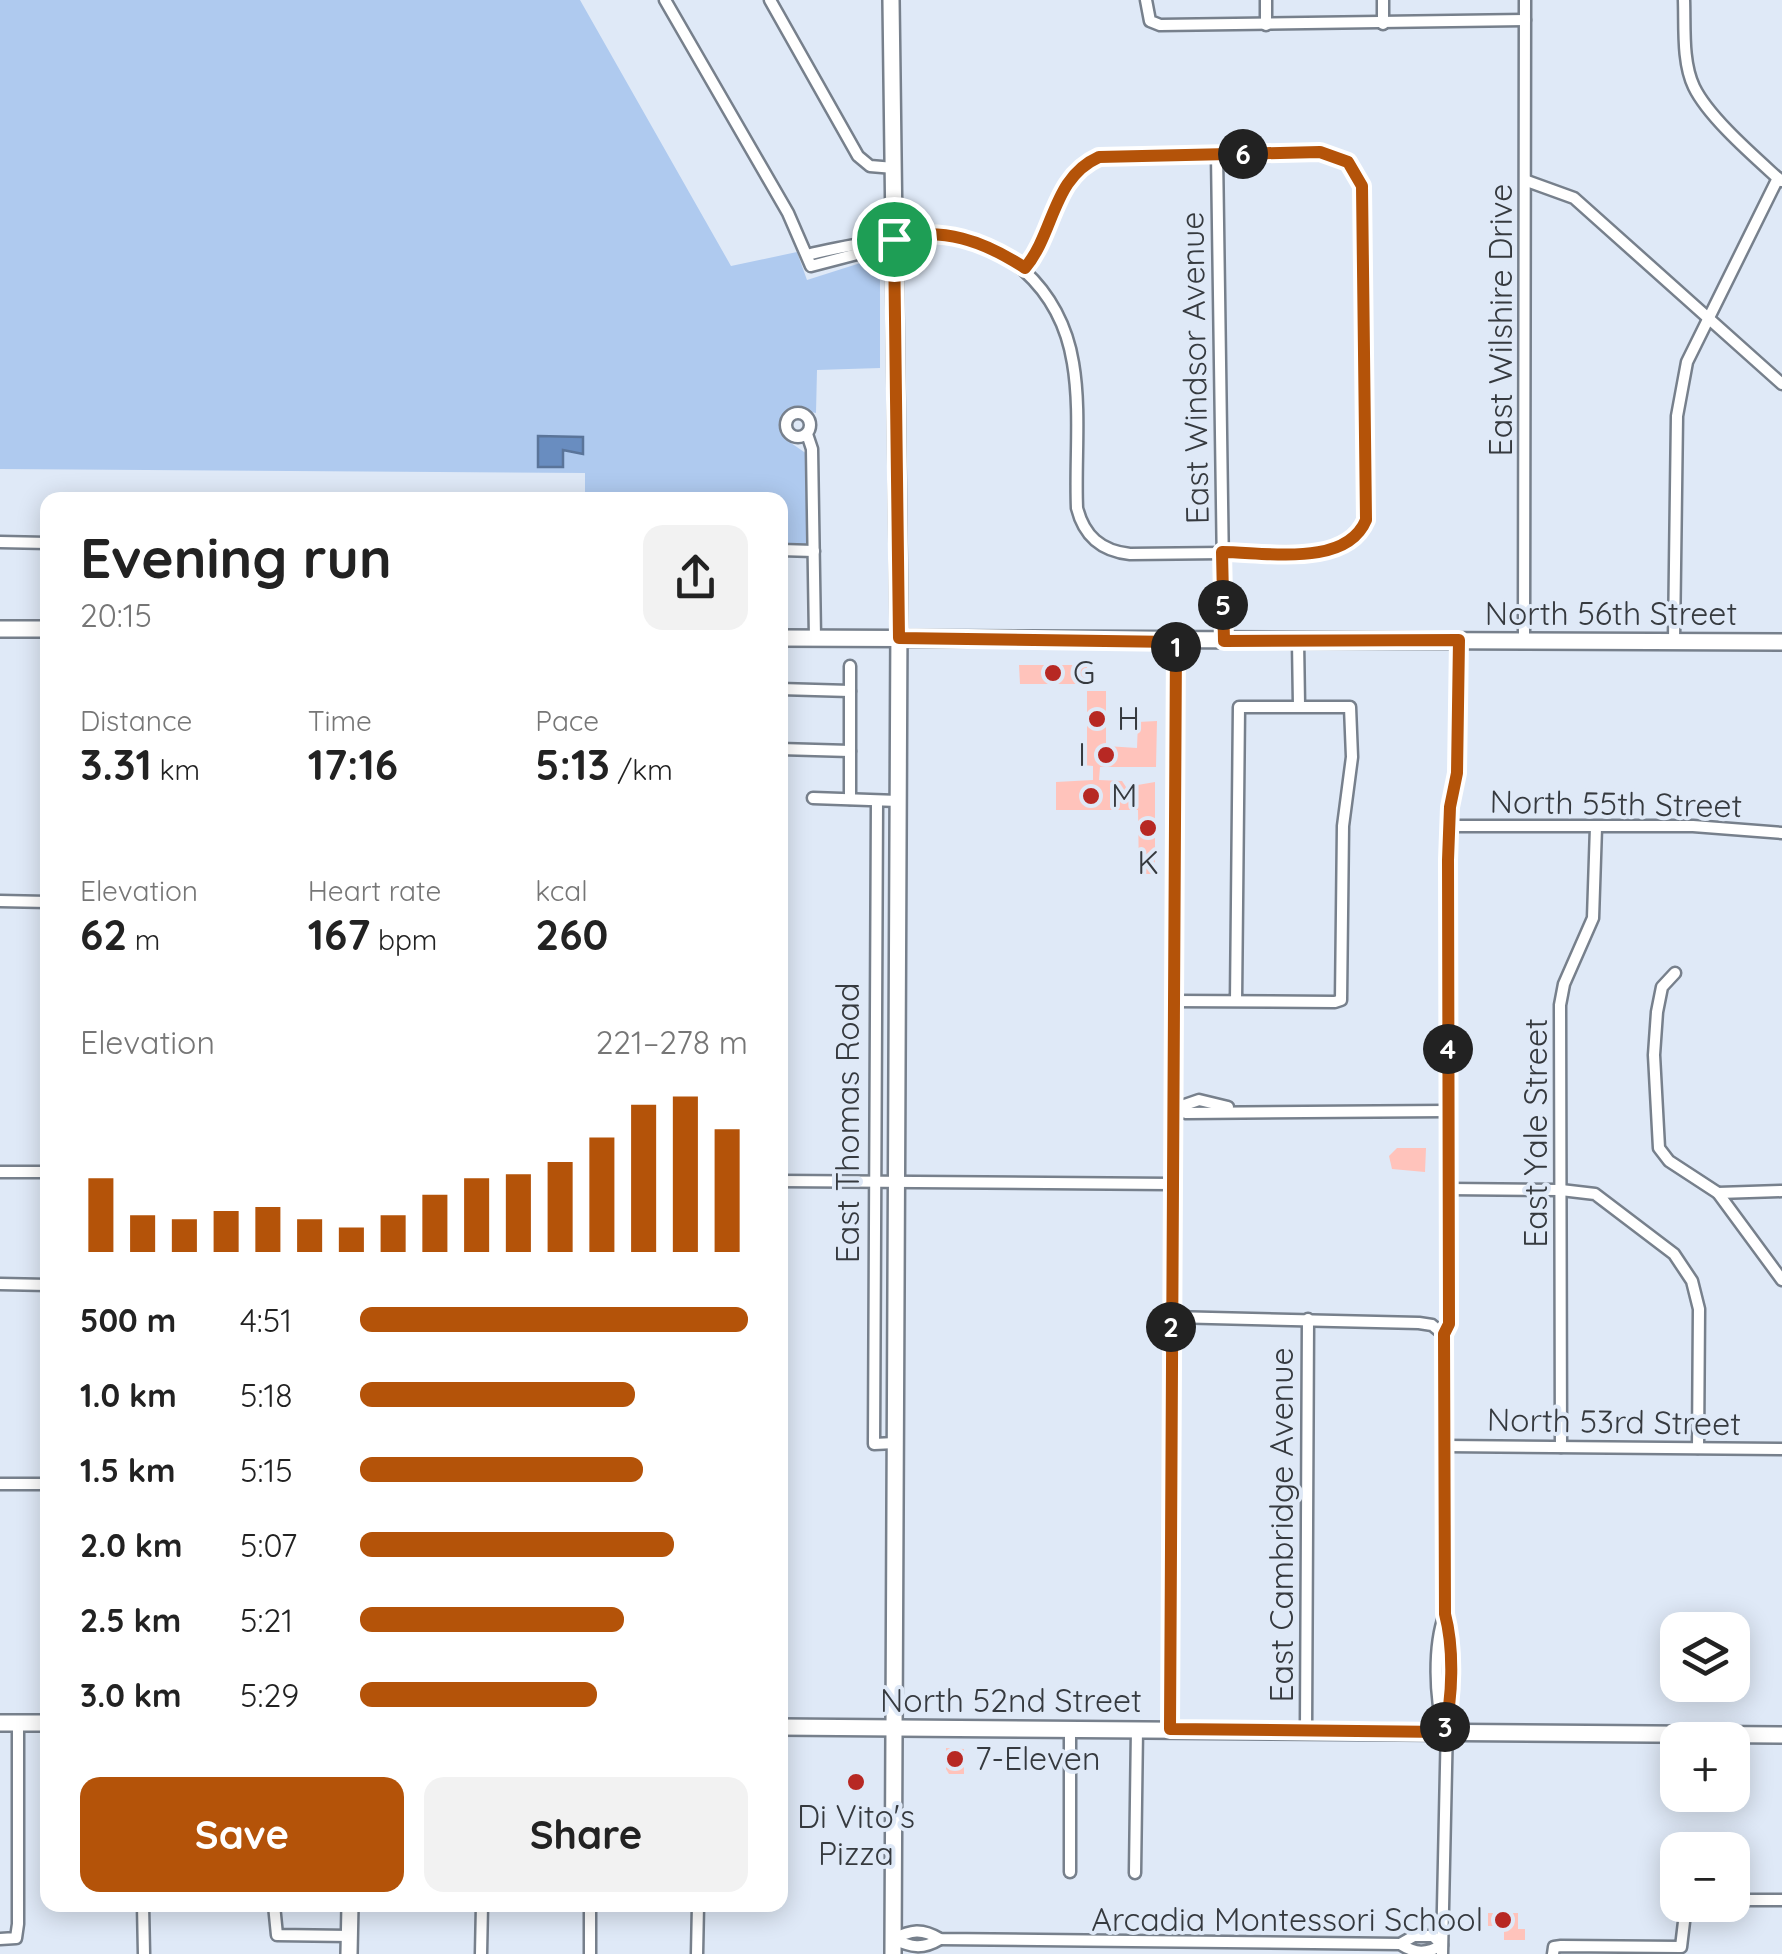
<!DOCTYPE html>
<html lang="en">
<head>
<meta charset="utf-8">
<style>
	body { margin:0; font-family:Quicksand,sans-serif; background:#f2f2f2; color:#222; height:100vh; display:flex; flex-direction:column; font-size:38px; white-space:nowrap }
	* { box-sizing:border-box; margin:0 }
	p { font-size:32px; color:#767676 }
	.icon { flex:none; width:55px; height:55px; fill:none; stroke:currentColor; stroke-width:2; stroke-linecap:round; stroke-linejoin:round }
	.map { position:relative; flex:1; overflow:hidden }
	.side { position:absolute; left:40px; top:492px; width:748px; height:1420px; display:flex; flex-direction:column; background:#fff; border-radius:20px; box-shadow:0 5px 25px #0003 }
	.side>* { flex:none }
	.buttons { position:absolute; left:1660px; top:1612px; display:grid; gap:20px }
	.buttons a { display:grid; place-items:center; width:90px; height:90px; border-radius:20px; background:#fff; box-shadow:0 5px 25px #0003; font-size:50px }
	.pin { position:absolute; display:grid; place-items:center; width:85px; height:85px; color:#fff; margin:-42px; border:5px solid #fff; border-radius:50%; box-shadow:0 2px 10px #0007 }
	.km { position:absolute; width:50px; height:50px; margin:-25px; border-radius:50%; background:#222; color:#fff; font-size:28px; line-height:50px; text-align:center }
	.round { display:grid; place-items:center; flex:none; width:105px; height:105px; border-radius:20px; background:#f2f2f2 }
	.summary { display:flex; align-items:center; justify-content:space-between; height:170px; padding:0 40px }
	h1 { font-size:55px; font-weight:700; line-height:75px }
	.figures { display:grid; grid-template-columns:repeat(3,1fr); gap:15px; height:170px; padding:10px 40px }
	.figures div { display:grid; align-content:center }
	.figures b { font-size:42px; font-weight:700 }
	.figures small { font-size:28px; font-weight:400 }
	.figures p { font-size:28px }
	.chart { height:280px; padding:20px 40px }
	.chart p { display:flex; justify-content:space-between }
	.chart svg { width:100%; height:180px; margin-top:10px; stroke:#b45309; stroke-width:6 }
	.action { display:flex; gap:20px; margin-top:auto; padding:20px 40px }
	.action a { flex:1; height:115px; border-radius:20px; background:#b45309; color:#fff; font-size:40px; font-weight:700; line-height:115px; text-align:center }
	.action a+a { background:#f2f2f2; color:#222 }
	ul { padding:0 40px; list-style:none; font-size:32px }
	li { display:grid; grid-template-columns:160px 120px 1fr; align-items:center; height:75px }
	li i { height:25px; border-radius:12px; background:#b45309 }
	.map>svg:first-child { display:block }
	.green { fill:#afcaef }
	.water { fill:#698dc0; stroke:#5a7499; stroke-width:2.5 }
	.building { fill:#ffc3bb }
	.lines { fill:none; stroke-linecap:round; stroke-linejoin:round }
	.street-casing { stroke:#77808c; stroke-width:15 }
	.secondary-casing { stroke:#77808c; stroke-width:20 }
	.street { stroke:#fff; stroke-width:10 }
	.secondary { stroke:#fff; stroke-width:15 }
	.route-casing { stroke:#fff; stroke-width:20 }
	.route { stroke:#b45309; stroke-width:12 }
	.poi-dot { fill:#b72823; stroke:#dfe9f7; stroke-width:4 }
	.labels { text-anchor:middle; stroke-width:8; stroke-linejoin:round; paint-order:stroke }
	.street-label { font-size:32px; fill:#363a3f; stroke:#dfe9f7 }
	.poi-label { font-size:32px; fill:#363a3f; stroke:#dfe9f7; text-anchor:start }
</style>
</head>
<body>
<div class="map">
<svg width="1782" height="1954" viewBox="0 0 1782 1954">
	<rect width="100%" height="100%" fill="#dfe9f7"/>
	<polygon class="green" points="0,0 580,0 731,266 797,252 807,280 873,259 880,263 880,368 817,370 816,413 790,408 791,443 807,454 808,546 780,545 780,500 585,500 585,473 0,469"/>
	<polygon class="water" points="538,436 583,437 583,454 563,450 563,467 538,467"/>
	<g class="building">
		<polygon points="1019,665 1087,665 1087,684 1020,684"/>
		<polygon points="1087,691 1106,691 1106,746 1137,748 1138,722 1157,721 1156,767 1100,767 1099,780 1122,781 1126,787 1155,782 1155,874 1139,874 1138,810 1056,810 1056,782 1093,780 1093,766 1083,765 1083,747 1087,747"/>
		<polygon points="1397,1148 1426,1148 1425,1172 1392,1169 1389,1156"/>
		<polygon points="946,1748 964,1749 964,1774 949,1774 946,1769"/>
		<polygon points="1488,1913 1518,1913 1518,1929 1525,1929 1525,1940 1504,1940 1504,1926 1488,1926"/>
	</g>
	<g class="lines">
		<defs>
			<g id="street">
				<polyline points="665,0 788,213 811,266 880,248 894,240"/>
				<polyline points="770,0 858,156 870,166 894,168"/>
				<polyline points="1146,0 1150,21 1160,25 1525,20"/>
				<polyline points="1266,0 1266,25"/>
				<polyline points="1383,0 1383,24"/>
				<path d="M1684,0C1685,27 1682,62 1694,87C1709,118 1756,158 1781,181"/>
				<polyline points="1217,154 1224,641"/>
				<polyline points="1527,181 1574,198 1782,384"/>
				<path d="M807,255C837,247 867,243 897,238C907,237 916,233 927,233C1003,234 1061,289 1073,363C1081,410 1075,461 1077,508C1084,536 1101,551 1130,554L1327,552C1351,546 1364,533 1367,508L1363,196C1360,170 1346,156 1320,153L1099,157C1052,178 1055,232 1025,268"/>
				<circle cx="798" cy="425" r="12"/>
				<polyline points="807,434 812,449 815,638"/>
				<polyline points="0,542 48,543"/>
				<polyline points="780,550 814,551"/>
				<polyline points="1674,640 1677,416 1687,362 1778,178"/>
				<polyline points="1298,641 1299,705"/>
				<polyline points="1524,641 1525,0"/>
				<polyline points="850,666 850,799"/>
				<polyline points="780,689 850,691"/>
				<polyline points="780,749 850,751"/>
				<polyline points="813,798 898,801"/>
				<polyline points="877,801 874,1444 895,1443"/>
				<polyline points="1448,826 1693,826 1782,833"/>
				<polyline points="0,901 48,902"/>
				<polyline points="1675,973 1662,987 1657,1012 1654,1055 1659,1148 1669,1161 1718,1193 1782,1280"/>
				<polyline points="1173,1001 1335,1002 1341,1000 1343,826 1352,757 1350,707 1239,707 1236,1001"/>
				<polyline points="1172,1109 1186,1113 1448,1111"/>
				<polyline points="1173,1109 1199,1100 1228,1107"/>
				<polyline points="0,1172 48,1172"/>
				<polyline points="780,1181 1171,1184"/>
				<polyline points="1448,1189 1561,1190 1595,1194 1674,1254 1692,1281 1699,1309 1698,1448"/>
				<polyline points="1718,1193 1782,1191"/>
				<polyline points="0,1284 48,1285"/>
				<polyline points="1171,1317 1419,1323 1432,1325 1443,1334"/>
				<polyline points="1445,1446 1782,1449"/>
				<polyline points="1561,1447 1560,1005 1564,984 1593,918 1596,827"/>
				<polyline points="0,1484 48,1484"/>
				<polyline points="1170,1729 1175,642"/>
				<path d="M1444,1730C1435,1698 1433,1646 1445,1614"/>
				<polyline points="1306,1731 1308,1319"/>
				<polyline points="1070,1872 1070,1729"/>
				<polyline points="1135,1873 1137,1729"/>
				<polyline points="1732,1900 1782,1900"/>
				<polyline points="143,1905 144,1954"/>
				<polyline points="274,1905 277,1935 350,1936"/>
				<polyline points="0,1939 16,1938 18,1924 18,1723"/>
				<path d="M893,1939C911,1930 922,1928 940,1939L1400,1944C1416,1954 1426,1954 1442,1945L1433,1936H1414L1400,1944"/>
				<path d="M893,1939C911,1947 922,1950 940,1939"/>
				<polyline points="481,1954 482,1905"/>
				<polyline points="590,1954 590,1905"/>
				<polyline points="697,1954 698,1905"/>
				<polyline points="1442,1954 1449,1629 1445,1614 1443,1334 1449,1324 1447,860 1450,807 1457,773 1459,640"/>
				<polyline points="1553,1954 1554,1947 1561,1946 1681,1947 1686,1905"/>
			</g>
			<g id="secondary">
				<polyline points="891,0 899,621 893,1954"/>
				<polyline points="0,629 48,629"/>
				<polyline points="780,638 1782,642"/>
				<polyline points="0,1723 48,1723"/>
				<polyline points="780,1727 1782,1735"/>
				<polyline points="349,1954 350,1905"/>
			</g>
		</defs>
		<use href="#street" class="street-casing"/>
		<use href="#secondary" class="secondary-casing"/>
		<use href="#street" class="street"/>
		<use href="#secondary" class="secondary"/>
	</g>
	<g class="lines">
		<defs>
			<path id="route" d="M1320,152L1348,162L1362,186L1366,520C1346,568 1266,552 1222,552L1224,641L1459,640L1457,773L1450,807L1448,860L1449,1324L1444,1334L1445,1614C1454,1648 1453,1698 1444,1732L1170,1729L1176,642L899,638L894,239C942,226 984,241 1025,268C1055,232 1052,178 1099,157Z"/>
		</defs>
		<use href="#route" class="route-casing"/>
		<use href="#route" class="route"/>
	</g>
	<g class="poi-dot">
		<circle cx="1053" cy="673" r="10"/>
		<circle cx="1097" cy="719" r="10"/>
		<circle cx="1106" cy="755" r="10"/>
		<circle cx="1091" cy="796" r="10"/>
		<circle cx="1148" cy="828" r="10"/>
		<circle cx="955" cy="1759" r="10"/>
		<circle cx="856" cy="1782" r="10"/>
		<circle cx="1503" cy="1920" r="10"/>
	</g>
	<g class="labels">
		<g class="street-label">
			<text transform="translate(1501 320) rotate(-90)" y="11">East Wilshire Drive</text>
			<text transform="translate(1195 368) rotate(-91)" y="11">East Windsor Avenue</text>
			<text x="1611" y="625">North 56th Street</text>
			<text transform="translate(1616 804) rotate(1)" y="11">North 55th Street</text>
			<text transform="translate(848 1123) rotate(-90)" y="11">East Thomas Road</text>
			<text transform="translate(1536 1133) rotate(-90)" y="11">East Yale Street</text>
			<text transform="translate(1614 1422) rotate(1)" y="11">North 53rd Street</text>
			<text transform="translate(1282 1525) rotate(-90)" y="11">East Cambridge Avenue</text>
			<text x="1011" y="1712">North 52nd Street</text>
		</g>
		<g class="poi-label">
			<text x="1073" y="684">G</text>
			<text x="1117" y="730">H</text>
			<text x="1086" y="766" text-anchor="end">I</text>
			<text x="1111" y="807">M</text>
			<text x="1148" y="874" text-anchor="middle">K</text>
			<text x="975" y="1770">7-Eleven</text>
			<text x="856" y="1828" text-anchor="middle">Di Vito's<tspan x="856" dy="37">Pizza</tspan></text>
			<text x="1483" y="1931" text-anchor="end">Arcadia Montessori School</text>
		</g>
	</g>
</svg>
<div class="buttons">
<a><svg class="icon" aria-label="layers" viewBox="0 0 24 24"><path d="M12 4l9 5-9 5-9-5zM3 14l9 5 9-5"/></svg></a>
<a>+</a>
<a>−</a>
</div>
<div class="pin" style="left:894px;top:239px;background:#1e9e55"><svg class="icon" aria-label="arrive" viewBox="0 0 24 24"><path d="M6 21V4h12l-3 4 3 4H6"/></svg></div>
<b class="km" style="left:1176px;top:647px">1</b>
<b class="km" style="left:1171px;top:1327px">2</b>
<b class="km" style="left:1445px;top:1727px">3</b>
<b class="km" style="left:1448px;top:1049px">4</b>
<b class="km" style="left:1223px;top:605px">5</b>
<b class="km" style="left:1243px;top:154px">6</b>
<section class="side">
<div class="summary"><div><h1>Evening run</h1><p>20:15</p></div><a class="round"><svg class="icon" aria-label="share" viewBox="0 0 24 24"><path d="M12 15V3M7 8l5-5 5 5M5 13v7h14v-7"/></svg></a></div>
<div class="figures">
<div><p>Distance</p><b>3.31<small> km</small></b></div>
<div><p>Time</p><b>17:16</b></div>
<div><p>Pace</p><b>5:13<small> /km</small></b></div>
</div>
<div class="figures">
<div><p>Elevation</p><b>62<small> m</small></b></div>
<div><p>Heart rate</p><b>167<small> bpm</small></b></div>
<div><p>kcal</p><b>260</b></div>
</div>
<div class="chart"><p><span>Elevation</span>221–278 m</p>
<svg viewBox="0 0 160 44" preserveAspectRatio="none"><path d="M5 44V26M15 44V35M25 44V36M35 44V34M45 44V33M55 44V36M65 44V38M75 44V35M85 44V30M95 44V26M105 44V25M115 44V22M125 44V16M135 44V8M145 44V6M155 44V14"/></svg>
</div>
<ul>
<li><b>500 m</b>4:51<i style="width:100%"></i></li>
<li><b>1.0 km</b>5:18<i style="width:71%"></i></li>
<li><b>1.5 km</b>5:15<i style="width:73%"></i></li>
<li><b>2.0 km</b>5:07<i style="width:81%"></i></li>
<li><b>2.5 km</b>5:21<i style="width:68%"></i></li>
<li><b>3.0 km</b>5:29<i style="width:61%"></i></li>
</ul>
<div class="action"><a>Save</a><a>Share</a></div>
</section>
</div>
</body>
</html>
